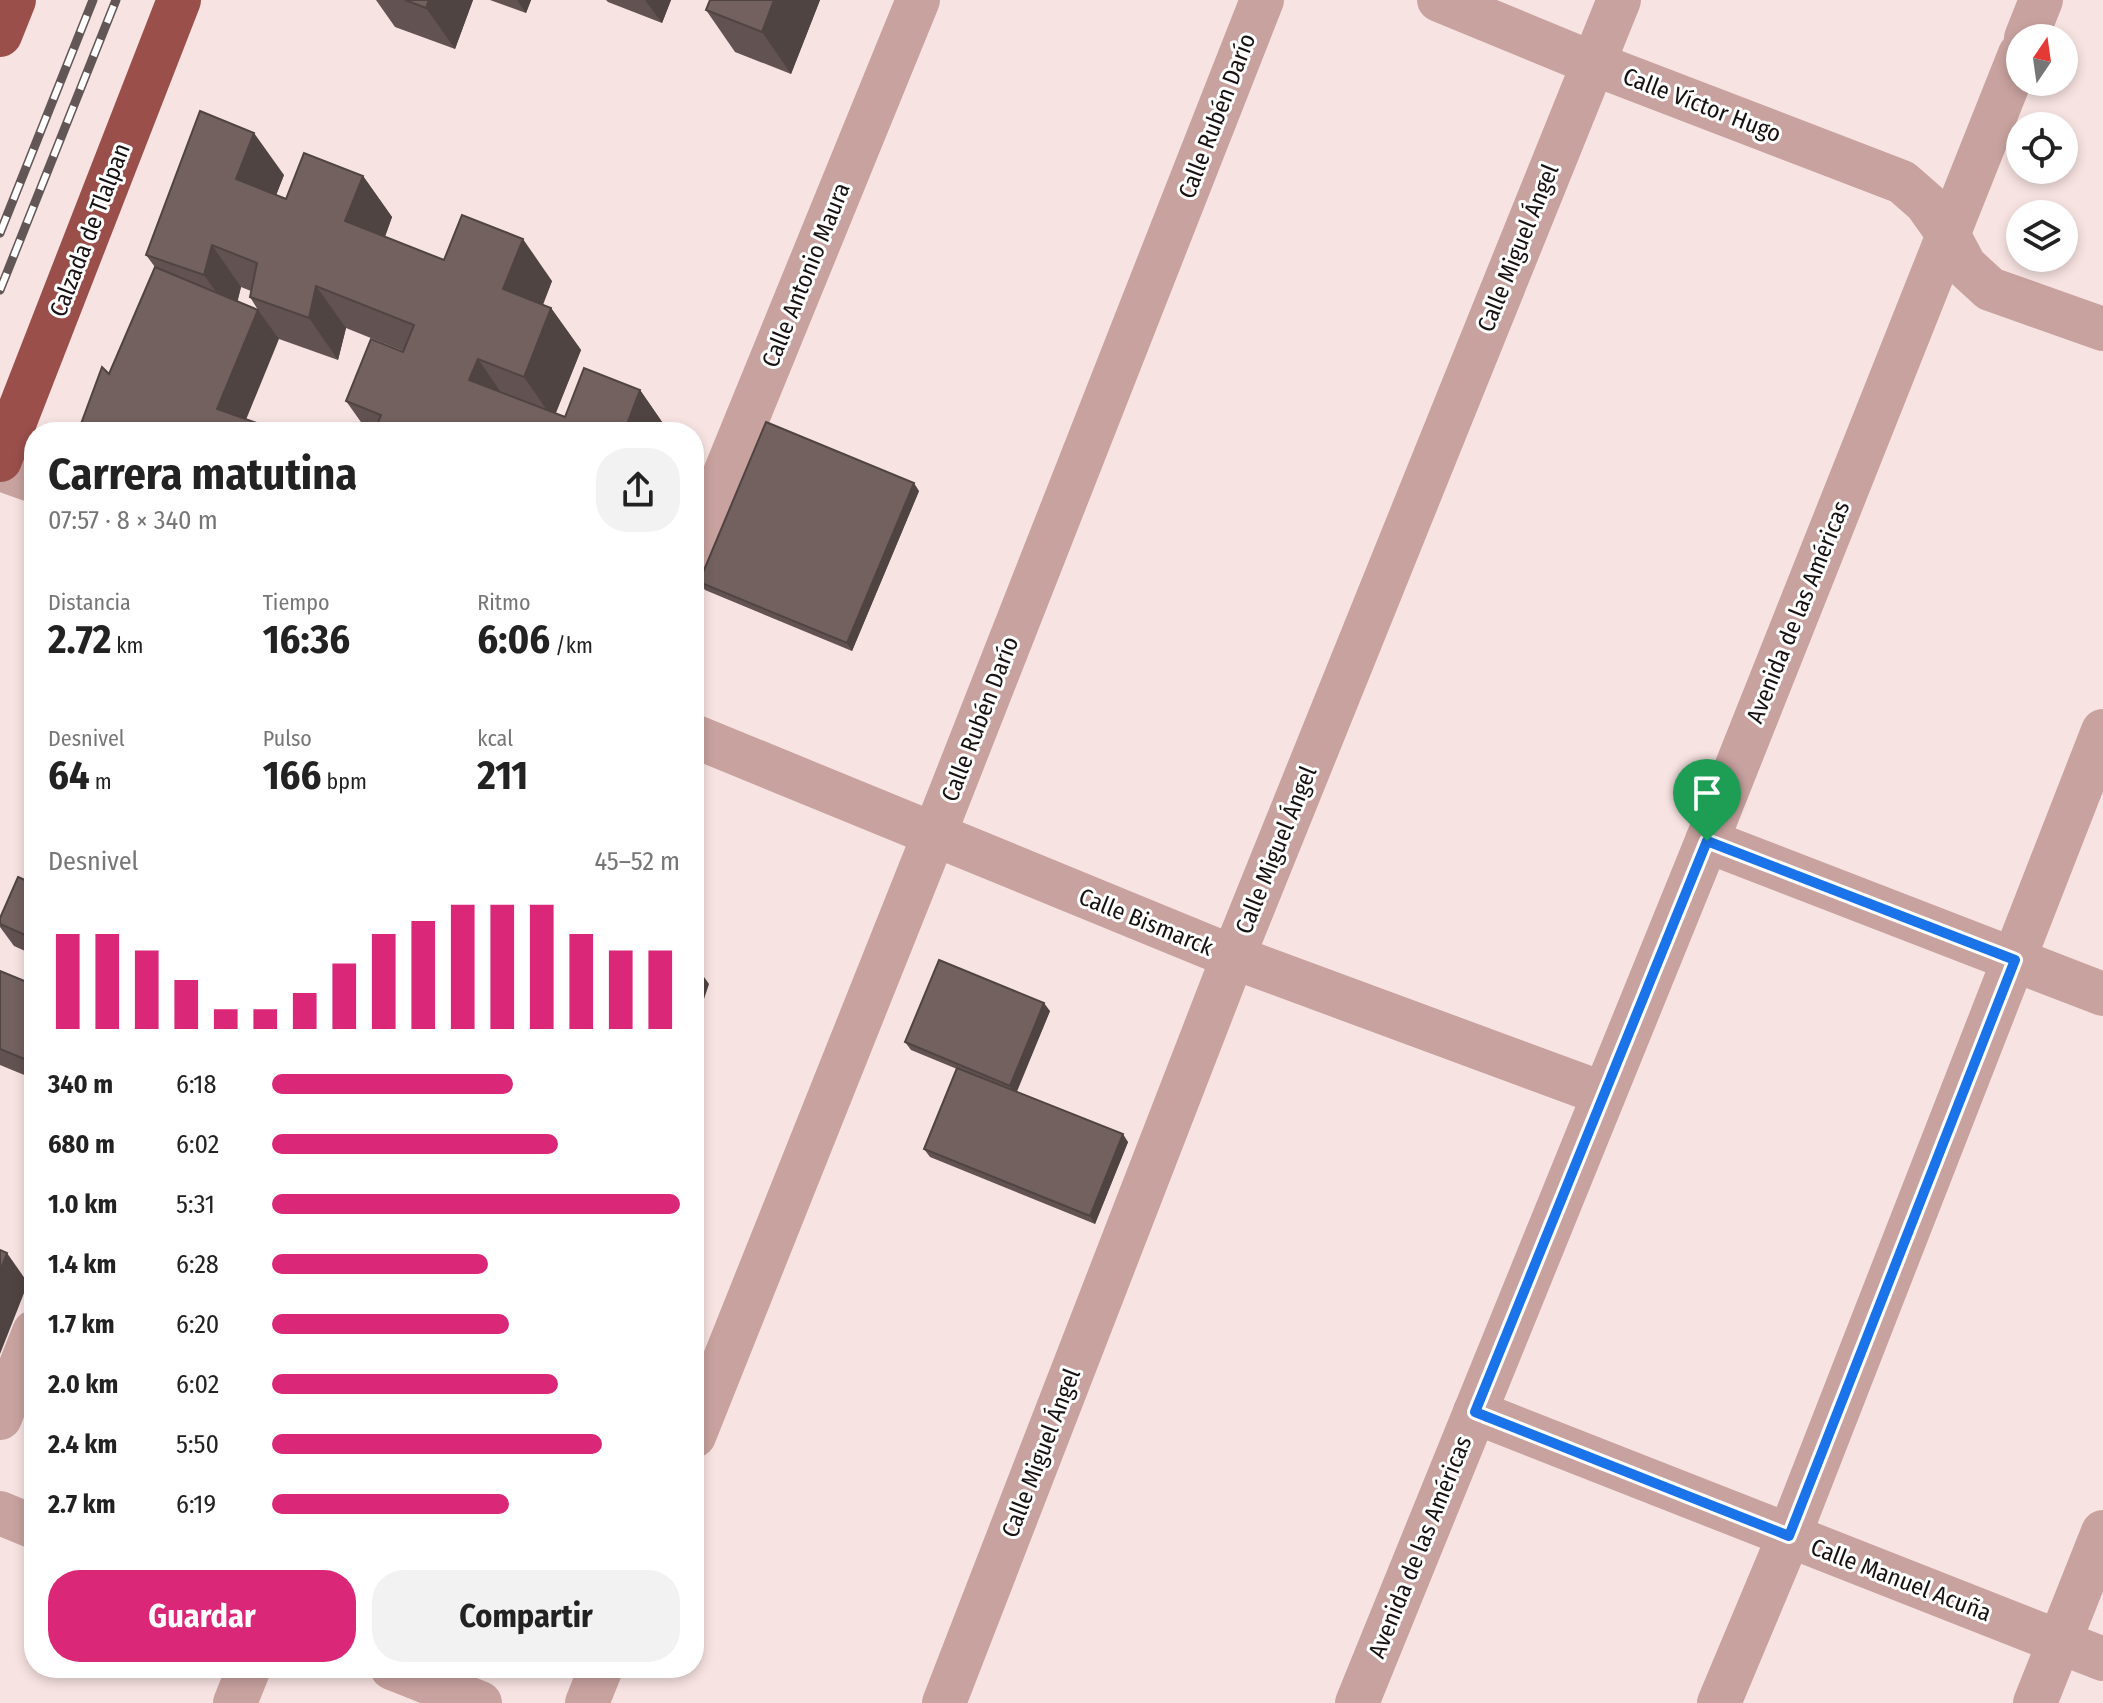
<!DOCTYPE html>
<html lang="es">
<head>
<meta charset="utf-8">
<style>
	body { margin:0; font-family:"Fira Sans Condensed",sans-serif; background:#f2f2f2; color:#222; height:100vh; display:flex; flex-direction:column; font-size:30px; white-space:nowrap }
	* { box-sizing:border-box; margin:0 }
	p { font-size:26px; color:#767676 }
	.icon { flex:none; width:44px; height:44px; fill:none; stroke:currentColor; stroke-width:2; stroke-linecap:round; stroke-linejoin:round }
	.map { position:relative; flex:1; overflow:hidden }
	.panel { position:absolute; left:24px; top:422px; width:680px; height:1256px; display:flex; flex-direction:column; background:#fff; border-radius:32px; box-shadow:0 4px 12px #0003 }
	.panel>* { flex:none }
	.needle { width:52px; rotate:13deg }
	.tools { position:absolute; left:2006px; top:24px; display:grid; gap:16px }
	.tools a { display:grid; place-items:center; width:72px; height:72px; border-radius:50%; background:#fff; box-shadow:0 4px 12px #0003; font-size:40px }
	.pin { position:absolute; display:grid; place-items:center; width:68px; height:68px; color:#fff; margin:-82px -34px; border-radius:50% 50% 50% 0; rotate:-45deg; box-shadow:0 0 8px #0007 }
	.pin .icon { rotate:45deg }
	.round { display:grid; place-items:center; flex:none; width:84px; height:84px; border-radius:32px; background:#f2f2f2 }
	.headline { display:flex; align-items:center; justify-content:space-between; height:136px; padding:0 24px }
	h1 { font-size:44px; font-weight:700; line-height:60px }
	.stats { display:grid; grid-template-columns:repeat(3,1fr); gap:12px; height:136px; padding:8px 24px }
	.stats div { display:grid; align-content:center }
	.stats b { font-size:40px; font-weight:700 }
	.stats small { font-size:22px; font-weight:400 }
	.stats p { font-size:22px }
	.chart { height:224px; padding:16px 24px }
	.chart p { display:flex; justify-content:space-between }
	.chart svg { width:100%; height:144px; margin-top:8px; stroke:#db2777; stroke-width:6 }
	.primary-button { display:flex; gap:16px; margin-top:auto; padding:16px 24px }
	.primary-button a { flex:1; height:92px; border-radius:32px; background:#db2777; color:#fff; font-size:32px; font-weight:700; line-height:92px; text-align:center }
	.primary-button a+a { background:#f2f2f2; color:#222 }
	ul { padding:0 24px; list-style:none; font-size:26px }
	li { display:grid; grid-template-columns:128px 96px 1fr; align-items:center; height:60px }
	li i { height:20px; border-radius:10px; background:#db2777 }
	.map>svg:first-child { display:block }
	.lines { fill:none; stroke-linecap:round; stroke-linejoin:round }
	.minor { stroke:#c8a29f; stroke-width:44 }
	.highway { stroke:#9a4f4b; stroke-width:44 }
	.rail-casing { stroke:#625656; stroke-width:9 }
	.rail { stroke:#fff; stroke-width:6; stroke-dasharray:18; stroke-linecap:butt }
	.wall { fill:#625352; fill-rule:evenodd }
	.shaded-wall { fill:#504442 }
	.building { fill:#72615f; stroke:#504442; stroke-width:2 }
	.route-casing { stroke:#fff; stroke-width:16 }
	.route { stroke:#1a73e8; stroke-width:10 }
	.labels { text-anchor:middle; stroke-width:6; stroke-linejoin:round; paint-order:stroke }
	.street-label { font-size:24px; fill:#181111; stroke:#fff }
</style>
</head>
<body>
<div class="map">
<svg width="2103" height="1703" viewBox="0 0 2103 1703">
	<rect width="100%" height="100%" fill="#f7e3e2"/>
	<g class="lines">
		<g class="minor">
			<polyline points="1439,0 1592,63 1902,182 1926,203 1948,234 1965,266 1990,289 2103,329"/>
			<polyline points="2026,38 2041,0"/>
			<polyline points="0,469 34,481"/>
			<polyline points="694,549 918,0"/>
			<polyline points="694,736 1233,957 1604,1094"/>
			<polyline points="1707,841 2103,994"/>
			<polyline points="1475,1412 2103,1659"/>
			<polyline points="0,1418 34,1332"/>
			<polyline points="694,1436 934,835 1262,0"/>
			<polyline points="0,1513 34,1527"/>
			<polyline points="392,1668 480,1703"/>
			<polyline points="235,1703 249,1668"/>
			<polyline points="587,1703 601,1668"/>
			<polyline points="944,1703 1233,957 1619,0"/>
			<polyline points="1357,1703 1707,841 2020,54"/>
			<polyline points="1719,1703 1789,1536 2103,731"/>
			<polyline points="2035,1703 2103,1532"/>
		</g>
		<g class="highway">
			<polyline points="0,35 14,0"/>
			<polyline points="0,460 179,0"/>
		</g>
		<defs>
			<g id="rail">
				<polyline points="0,233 93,0"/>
				<polyline points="0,290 116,0"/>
			</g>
		</defs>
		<use href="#rail" class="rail-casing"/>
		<use href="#rail" class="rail"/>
	</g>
	<g class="wall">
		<polygon points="376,0 473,0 455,49 395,27"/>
		<polygon points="490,0 531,0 526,13"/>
		<polygon points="606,0 671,0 662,23 608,2"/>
		<polygon points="820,0 791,74 735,52 706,10"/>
		<path d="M284,175L276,195L286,199L363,176L392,217L385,237L444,260L552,281L543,305L551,308L581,350L556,413L565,417L640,390L669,432H368L346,401L403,351L346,328L338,360L279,339L109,374L155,267L146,255ZM241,287L251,291L250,297L258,310L237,301Z"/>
		<polygon points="919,491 852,651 705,590 699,582"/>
		<polygon points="34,884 34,955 14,946 0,927 0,918"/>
		<polygon points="0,971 34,985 34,1079 0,1065"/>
		<polygon points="1050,1011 1016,1092 1128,1142 1095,1224 930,1157 924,1149 957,1069 911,1050 905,1042"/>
	</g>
	<g class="shaded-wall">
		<polygon points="429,0 473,0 455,49 426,8"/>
		<polygon points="517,0 531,0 526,13"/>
		<polygon points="645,0 671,0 662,23"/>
		<polygon points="774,0 820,0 791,74 762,32"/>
		<polygon points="254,133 284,175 266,221 236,179"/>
		<polygon points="363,176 392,217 375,263 345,221"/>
		<polygon points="523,239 552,281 532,331 503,289"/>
		<polygon points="212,245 241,287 234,317 204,275"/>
		<polygon points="316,286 346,328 338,360 309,318"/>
		<polygon points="551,308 581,350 553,419 524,377"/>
		<polygon points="258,310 279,339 241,432 217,409"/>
		<polygon points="478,359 507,401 469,380"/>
		<polygon points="640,390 669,432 624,432"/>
		<polygon points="914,483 919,491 852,651 847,643"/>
		<polygon points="694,963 709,984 694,1029"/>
		<polygon points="1044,1003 1050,1011 1016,1094 1010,1086"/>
		<polygon points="1123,1134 1128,1142 1095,1224 1090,1216"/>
		<polygon points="7,1253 28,1283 0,1354 0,1271"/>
	</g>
	<g class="building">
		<polygon points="405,0 429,0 426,8"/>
		<polygon points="710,0 774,0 762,32 706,10"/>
		<polygon points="200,111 254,133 236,179 286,199 304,153 363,176 345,221 444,260 462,215 523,239 503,289 551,308 524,377 478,359 469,380 565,417 584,368 640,390 624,432 374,432 381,415 346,401 371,339 403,352 414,325 316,286 309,318 250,297 257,263 212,245 204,275 146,255"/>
		<polygon points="155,267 258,310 217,409 282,432 78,432 102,367 109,374"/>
		<polygon points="766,422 914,483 847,643 699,582"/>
		<polygon points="18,877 34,884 34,939 0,924 0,918"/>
		<polygon points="939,960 1044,1003 1010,1086 905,1042"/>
		<polygon points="0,971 34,985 34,1063 0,1049"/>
		<polygon points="957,1068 1123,1134 1090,1216 924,1149"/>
		<polygon points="0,1250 7,1253 0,1271"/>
	</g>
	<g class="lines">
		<defs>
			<polygon id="route" points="1707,841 2015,960 1789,1536 1475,1412"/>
		</defs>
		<use href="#route" class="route-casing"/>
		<use href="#route" class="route"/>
	</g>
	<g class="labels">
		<g class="street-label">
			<text transform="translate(1702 105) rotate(21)" y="8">Calle Víctor Hugo</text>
			<text transform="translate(1217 116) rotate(-69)" y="8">Calle Rubén Darío</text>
			<text transform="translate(90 230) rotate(-69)" y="8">Calzada de Tlalpan</text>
			<text transform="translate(1518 248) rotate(-68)" y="8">Calle Miguel Ángel</text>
			<text transform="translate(806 275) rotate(-68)" y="8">Calle Antonio Maura</text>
			<text transform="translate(1798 612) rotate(-68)" y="8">Avenida de las Américas</text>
			<text transform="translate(980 719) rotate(-69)" y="8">Calle Rubén Darío</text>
			<text transform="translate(1276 850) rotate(-68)" y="8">Calle Miguel Ángel</text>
			<text transform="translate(1146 922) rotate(22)" y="8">Calle Bismarck</text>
			<text transform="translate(1041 1453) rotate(-69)" y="8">Calle Miguel Ángel</text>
			<text transform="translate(1420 1547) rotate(-68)" y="8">Avenida de las Américas</text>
			<text transform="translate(1901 1580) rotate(21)" y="8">Calle Manuel Acuña</text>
		</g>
	</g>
</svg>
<div class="tools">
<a><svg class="needle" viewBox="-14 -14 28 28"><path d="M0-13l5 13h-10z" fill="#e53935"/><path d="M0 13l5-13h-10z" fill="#767676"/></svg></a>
<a><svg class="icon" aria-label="locate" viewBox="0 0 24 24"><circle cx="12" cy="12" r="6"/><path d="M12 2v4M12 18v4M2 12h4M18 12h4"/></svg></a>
<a><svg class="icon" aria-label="layers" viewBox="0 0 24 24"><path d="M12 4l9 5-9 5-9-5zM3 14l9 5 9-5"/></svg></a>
</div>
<div class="pin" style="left:1707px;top:841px;background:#1e9e55"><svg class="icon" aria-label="arrive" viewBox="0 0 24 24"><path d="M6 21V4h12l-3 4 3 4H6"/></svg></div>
<section class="panel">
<div class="headline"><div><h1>Carrera matutina</h1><p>07:57 · 8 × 340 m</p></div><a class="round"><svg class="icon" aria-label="share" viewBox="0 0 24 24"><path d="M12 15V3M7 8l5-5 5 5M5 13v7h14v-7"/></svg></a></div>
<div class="stats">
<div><p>Distancia</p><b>2.72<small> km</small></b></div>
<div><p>Tiempo</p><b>16:36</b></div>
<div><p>Ritmo</p><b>6:06<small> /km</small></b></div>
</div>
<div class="stats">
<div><p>Desnivel</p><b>64<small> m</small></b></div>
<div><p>Pulso</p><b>166<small> bpm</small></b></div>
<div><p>kcal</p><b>211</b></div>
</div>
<div class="chart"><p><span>Desnivel</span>45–52 m</p>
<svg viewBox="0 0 160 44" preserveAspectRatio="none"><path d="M5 44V15M15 44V15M25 44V20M35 44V29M45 44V38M55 44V38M65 44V33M75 44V24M85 44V15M95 44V11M105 44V6M115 44V6M125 44V6M135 44V15M145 44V20M155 44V20"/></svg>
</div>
<ul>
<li><b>340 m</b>6:18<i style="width:59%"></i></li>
<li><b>680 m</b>6:02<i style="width:70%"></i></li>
<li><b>1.0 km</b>5:31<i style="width:100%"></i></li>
<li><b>1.4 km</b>6:28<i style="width:53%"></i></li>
<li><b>1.7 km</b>6:20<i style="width:58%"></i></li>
<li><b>2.0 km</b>6:02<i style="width:70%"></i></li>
<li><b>2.4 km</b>5:50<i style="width:81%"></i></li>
<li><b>2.7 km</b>6:19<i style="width:58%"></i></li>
</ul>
<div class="primary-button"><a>Guardar</a><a>Compartir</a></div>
</section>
</div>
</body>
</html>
